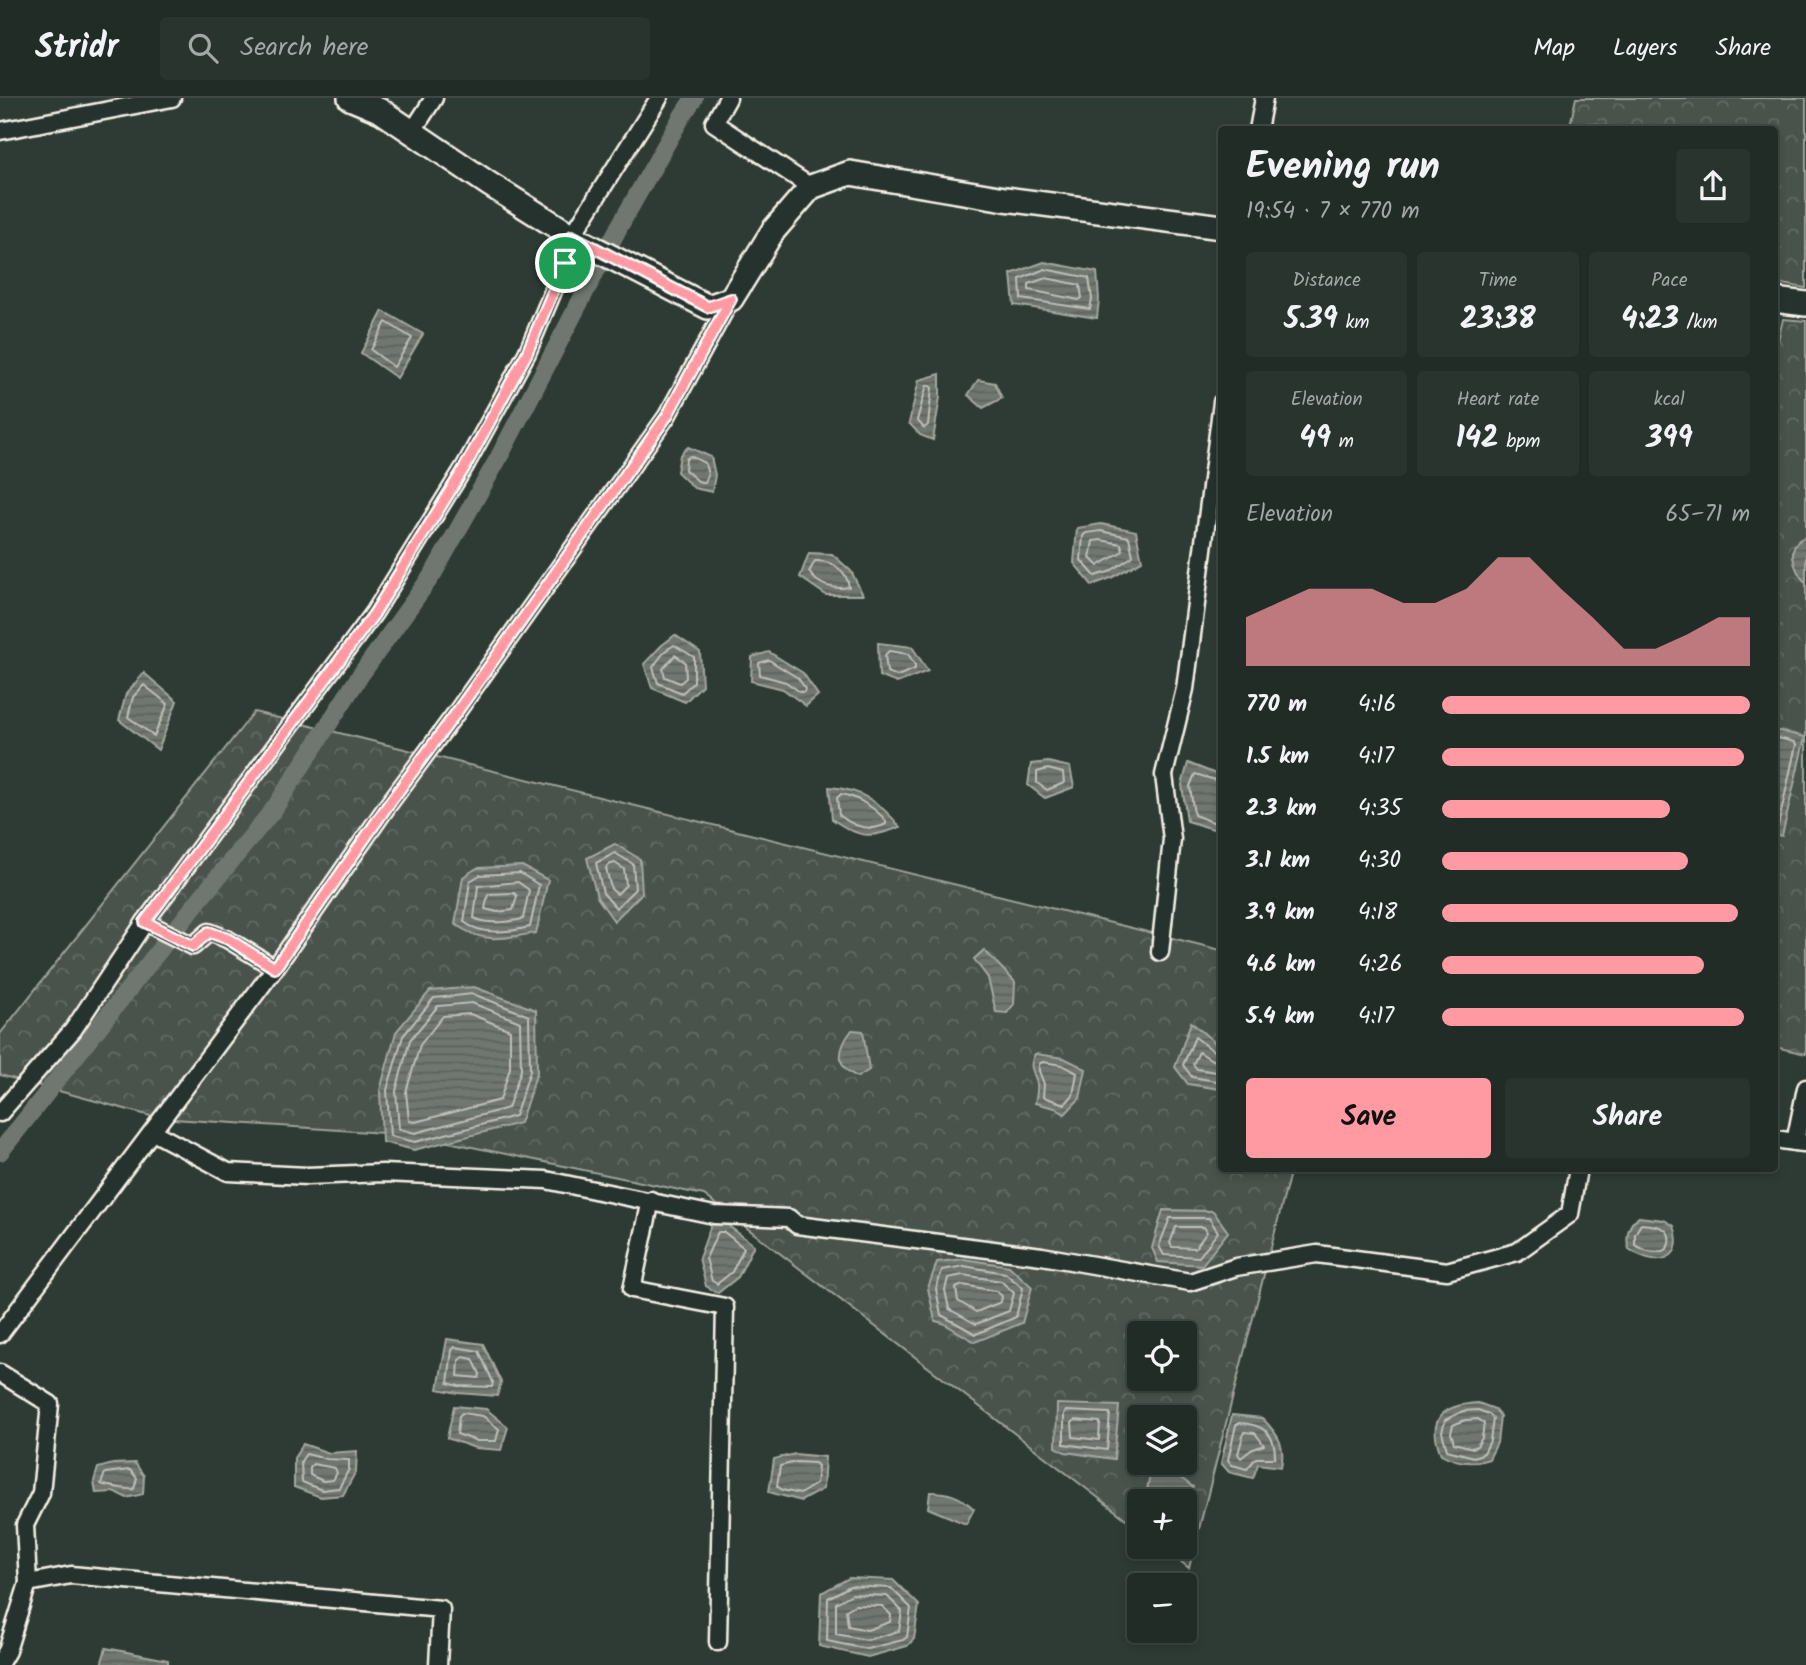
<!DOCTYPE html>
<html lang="en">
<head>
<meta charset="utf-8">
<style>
	body { margin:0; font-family:Kalam,sans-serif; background:#2a342f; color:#f1f3f6; height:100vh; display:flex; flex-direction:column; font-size:26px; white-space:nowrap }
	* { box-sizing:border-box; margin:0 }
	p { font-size:23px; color:#a2a7a7 }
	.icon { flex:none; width:38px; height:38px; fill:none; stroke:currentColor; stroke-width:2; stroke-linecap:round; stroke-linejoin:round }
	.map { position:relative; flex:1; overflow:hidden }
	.side { position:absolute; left:1218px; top:28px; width:560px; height:1046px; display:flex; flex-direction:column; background:#222c27; border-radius:7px; box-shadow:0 4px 10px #0003,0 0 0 2px #3f4844 }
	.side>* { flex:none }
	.tools { position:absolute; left:1127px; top:1223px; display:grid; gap:14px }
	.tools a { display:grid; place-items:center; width:70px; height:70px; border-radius:7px; background:#222c27; box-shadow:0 4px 10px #0003,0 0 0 2px #3f4844; font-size:35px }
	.pin { position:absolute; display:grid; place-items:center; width:60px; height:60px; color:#fff; margin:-30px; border:4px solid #fff; border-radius:50%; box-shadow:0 2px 7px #0007 }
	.round { display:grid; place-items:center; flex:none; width:74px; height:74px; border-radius:7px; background:#2a342f }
	.head { display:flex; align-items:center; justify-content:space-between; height:119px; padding:0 28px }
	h1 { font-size:38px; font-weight:800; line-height:52px }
	.figures { display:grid; grid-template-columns:repeat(3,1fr); gap:10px; height:119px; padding:7px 28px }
	.figures div { display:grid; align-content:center; border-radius:7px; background:#2a342f; text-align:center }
	.figures b { font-size:30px; font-weight:800 }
	.figures small { font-size:19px; font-weight:400 }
	.figures p { font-size:19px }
	.chart { height:196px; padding:14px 28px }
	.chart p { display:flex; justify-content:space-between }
	.chart svg { width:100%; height:126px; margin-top:7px; fill:#ff9aa2; opacity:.7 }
	.action { display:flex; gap:14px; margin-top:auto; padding:14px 28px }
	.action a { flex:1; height:80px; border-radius:7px; background:#ff9aa2; color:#111; font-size:28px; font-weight:800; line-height:80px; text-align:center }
	.action a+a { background:#2a342f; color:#f1f3f6 }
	ul { padding:0 28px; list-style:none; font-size:23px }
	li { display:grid; grid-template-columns:112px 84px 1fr; align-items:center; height:52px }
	li i { height:18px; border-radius:9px; background:#ff9aa2 }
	header { display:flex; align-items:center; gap:42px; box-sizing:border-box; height:98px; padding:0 35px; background:#222c27; border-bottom:2px solid #3f4844 }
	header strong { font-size:33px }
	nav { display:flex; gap:38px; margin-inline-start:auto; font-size:24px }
	.search { width:490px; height:63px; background:#2a342f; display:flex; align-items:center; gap:18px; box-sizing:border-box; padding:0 24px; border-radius:7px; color:#a2a7a7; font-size:26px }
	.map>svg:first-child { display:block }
	.forest { fill:url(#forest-crowns); stroke:#9ea29a; stroke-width:2; fill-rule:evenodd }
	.water { fill:url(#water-rules); stroke:#a4a8a0; stroke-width:2 }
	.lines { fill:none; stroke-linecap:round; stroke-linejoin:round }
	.shore { stroke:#bfc0b8; stroke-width:2 }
	.canal { stroke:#6f7770; stroke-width:18 }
	.street-casing { stroke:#f4f1e8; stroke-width:21 }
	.secondary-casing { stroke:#f4f1e8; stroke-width:28 }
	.street { stroke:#26332d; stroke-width:16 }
	.secondary { stroke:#26332d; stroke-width:23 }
	.route-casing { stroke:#fff; stroke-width:14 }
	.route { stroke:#ff9aa2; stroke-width:9 }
</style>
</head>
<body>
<header>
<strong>Stridr</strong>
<div class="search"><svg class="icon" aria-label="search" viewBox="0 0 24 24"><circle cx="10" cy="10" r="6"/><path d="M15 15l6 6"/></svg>Search here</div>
<nav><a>Map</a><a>Layers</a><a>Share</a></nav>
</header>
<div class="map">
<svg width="1806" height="1567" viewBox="0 0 1806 1567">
	<defs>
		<pattern id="forest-crowns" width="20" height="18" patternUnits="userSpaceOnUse" patternTransform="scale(1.75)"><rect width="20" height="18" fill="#48524c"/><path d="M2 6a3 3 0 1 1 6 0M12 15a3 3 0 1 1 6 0" fill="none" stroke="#636b66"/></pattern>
		<pattern id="water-rules" width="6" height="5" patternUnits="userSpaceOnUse" patternTransform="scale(1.75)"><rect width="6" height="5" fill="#6f7770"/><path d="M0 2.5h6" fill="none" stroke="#5c605b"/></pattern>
	</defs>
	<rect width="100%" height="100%" fill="#2e3b34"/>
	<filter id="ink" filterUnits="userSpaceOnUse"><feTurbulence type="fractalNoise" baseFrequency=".0143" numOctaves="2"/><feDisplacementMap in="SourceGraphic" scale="14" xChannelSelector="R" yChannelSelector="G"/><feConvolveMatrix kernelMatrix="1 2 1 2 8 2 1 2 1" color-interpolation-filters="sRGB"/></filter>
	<g filter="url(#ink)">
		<g class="forest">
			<polygon points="1576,0 1806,0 1806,190 1775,185 1774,32 1569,32"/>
			<polygon points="1783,221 1806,223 1806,956 1775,949 1774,260"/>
			<path d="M254,614L1221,852L1222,1071H1291L1189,1470L1162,1449H1185V1404H1139V1431L704,1097L414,1037L158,1020L0,977V936ZM1139,1236H1185V1281H1139ZM1139,1320H1185V1365H1139Z"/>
		</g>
		<g class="water">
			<polygon points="1589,25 1620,31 1575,31 1576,28"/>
			<polygon points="1044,164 1097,174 1099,201 1097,220 1014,207 1011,176"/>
			<polygon points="383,213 423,236 397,280 361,255"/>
			<polygon points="940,276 940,299 933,342 920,337 909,325 919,282"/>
			<polygon points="978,282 995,285 1002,300 983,310 968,297"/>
			<polygon points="688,349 711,359 715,377 712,394 694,390 677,374 680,357"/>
			<polygon points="1101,426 1136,433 1142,463 1111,480 1092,487 1074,465 1077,430"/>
			<path d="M1806,439V485C1794,474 1784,445 1806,439Z"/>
			<polygon points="809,455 832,456 851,473 863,497 826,497 800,479"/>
			<polygon points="675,537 700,554 702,587 685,604 652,590 644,566 661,548"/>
			<polygon points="878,545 912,549 928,573 897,585 879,578"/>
			<polygon points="769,554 803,575 818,597 806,608 783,591 751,583 752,559"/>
			<polygon points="144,575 177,603 158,652 119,622 126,596"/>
			<polygon points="1775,632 1805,639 1782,738 1775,737"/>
			<polygon points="1048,664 1070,669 1074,689 1045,700 1028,687 1031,666"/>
			<polygon points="1188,665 1221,678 1221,731 1213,731 1187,723 1182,687"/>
			<path d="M829,689C861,691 881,705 900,729C870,741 859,740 832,721Z"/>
			<polygon points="615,746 640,761 642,795 614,823 597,799 587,760"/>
			<path d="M522,768L548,782L536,835C504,840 484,847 455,826L463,779L477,770Z"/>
			<polygon points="984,852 1015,884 1014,906 1007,915 996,914 988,880 974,861"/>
			<polygon points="474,889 536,912 537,974 520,1025 414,1052 382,1044 380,992 396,934 430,893"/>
			<polygon points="1191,924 1221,950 1220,991 1188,986 1175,969"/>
			<path d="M852,932L863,933L869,972L858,979C834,969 838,950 852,932Z"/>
			<path d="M1035,956L1064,960L1086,971L1080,1000L1065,1016L1055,1010L1035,1005C1036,1000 1038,992 1037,986C1035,973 1027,971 1035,956Z"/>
			<polygon points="1163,1112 1213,1113 1228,1134 1202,1167 1158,1164 1152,1150"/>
			<path d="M1639,1119L1664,1122L1674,1128C1687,1166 1653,1168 1629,1151C1625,1140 1628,1125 1639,1119Z"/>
			<polygon points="726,1126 754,1147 738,1179 718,1195 706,1188 699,1160 711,1127"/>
			<polygon points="964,1161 1009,1168 1032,1189 1022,1225 975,1244 943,1225 935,1223 928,1190 937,1164"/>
			<polygon points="447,1241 483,1246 501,1284 497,1298 458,1295 438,1291"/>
			<path d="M1478,1305L1495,1311L1500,1318L1497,1345L1489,1361C1472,1367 1457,1365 1441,1356C1426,1320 1443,1307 1478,1305Z"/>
			<polygon points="1057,1306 1119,1308 1114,1361 1065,1354 1056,1349"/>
			<polygon points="454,1308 486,1311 508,1329 501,1352 475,1350 447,1340"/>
			<path d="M1232,1317L1262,1320C1277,1335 1286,1347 1281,1369L1258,1366L1253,1380L1229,1374L1221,1365Z"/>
			<polygon points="303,1346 329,1355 357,1353 356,1373 343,1397 321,1399 294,1389 294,1360"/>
			<polygon points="795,1356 825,1359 823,1391 801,1403 769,1394 774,1361"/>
			<polygon points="135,1365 144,1378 143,1396 127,1400 115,1394 96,1395 94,1383 98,1370 113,1366"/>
			<polygon points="1173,1374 1193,1389 1185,1410 1185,1404 1153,1403 1146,1399 1150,1375"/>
			<path d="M930,1394C948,1394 961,1398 974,1411L966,1426L928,1410Z"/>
			<polygon points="849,1480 893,1482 919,1507 914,1541 907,1548 868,1559 819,1548 821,1495"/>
			<polygon points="106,1550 168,1562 168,1567 101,1567"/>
		</g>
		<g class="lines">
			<g class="shore">
				<polygon points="1045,171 1089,180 1092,201 1090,211 1021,201 1020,181"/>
				<polygon points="1046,180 1080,187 1082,200 1079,202 1029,192 1029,186"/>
				<polygon points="386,224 412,240 394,269 371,252"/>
				<polygon points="927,287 932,289 928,327 924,330 917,322"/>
				<polygon points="690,358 705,365 708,377 705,385 698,383 685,372 686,361"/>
				<polygon points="1101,433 1129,439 1133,458 1109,474 1095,478 1081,462 1083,438 1086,435"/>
				<polygon points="1101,442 1121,446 1123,453 1098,468 1090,460 1093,443"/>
				<path d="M815,463C831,462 847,472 849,489C834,492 818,488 809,474Z"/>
				<polygon points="674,547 694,559 694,584 682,595 658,585 653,569 665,553"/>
				<polygon points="889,553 908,556 915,567 915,571 897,578 887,574 885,557"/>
				<polygon points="675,557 685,564 686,580 680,585 665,579 663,571"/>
				<polygon points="769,562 798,580 805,590 804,594 800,594 786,584 760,577 759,565"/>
				<polygon points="144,587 168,606 154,638 128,619 133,599"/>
				<polyline points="1774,639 1794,644 1796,647 1778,728 1774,730"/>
				<polygon points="1048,671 1063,675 1064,685 1047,692 1037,685 1037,674"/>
				<polyline points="1222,684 1195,676 1190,688 1194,717 1213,724 1222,724"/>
				<path d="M841,696C856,698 877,711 886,723V726C869,735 853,728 839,717L837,700Z"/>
				<polygon points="615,755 633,766 635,791 616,810 603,795 596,765"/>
				<polygon points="615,765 624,771 626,787 617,796 611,791 606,770 608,767"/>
				<path d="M520,775L539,787L530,829C509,834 482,838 464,824L470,783L480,777Z"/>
				<path d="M518,784L529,792L523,821C507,824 488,827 474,820L478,788Z"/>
				<polygon points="514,795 517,798 513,812 497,814 485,811 488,796"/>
				<polygon points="473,896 529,918 530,973 515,1018 415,1044 390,1038 387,992 403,938 434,900"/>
				<polygon points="472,905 520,924 521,972 508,1010 415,1035 399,1031 396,993 410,942 438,908"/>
				<polygon points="470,916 510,932 510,970 500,1002 415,1024 409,1023 406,994 420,947 443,918"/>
				<polyline points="1222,955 1215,954 1195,939 1183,967 1192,979 1222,984"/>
				<polygon points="1043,964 1062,967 1077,975 1073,997 1065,1006 1043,999 1044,986 1039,973 1039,966"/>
				<polyline points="1222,964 1212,962 1199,954 1193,966 1197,971 1222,975"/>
				<polygon points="1170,1120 1209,1120 1218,1134 1199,1159 1164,1157 1159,1148"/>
				<path d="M1641,1126C1658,1127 1676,1130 1667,1151C1658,1157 1644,1153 1635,1147V1136Z"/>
				<polygon points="1176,1129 1204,1129 1207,1134 1195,1150 1172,1149 1170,1145"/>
				<polygon points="718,1134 724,1134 744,1150 732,1174 717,1186 712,1183 706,1160"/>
				<polygon points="964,1168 1005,1175 1023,1190 1016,1219 976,1236 941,1217 936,1191 942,1172"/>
				<polygon points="963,1177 1001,1183 1014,1195 1009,1213 976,1226 949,1211 945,1192 948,1180"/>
				<polygon points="963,1187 996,1193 1002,1198 1001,1204 976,1214 958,1203 956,1190"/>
				<polygon points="455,1249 479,1253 493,1284 492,1289 459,1288 448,1285 452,1252"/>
				<polygon points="463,1259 473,1261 480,1276 479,1280 458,1278 459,1262"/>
				<polygon points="1478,1312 1489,1316 1493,1321 1490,1343 1484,1355 1474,1359 1447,1352 1442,1334 1445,1322 1463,1313"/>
				<polygon points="1066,1313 1110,1315 1107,1352 1064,1346 1064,1316"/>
				<polygon points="462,1315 483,1318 499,1331 496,1343 477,1343 457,1336 459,1318"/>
				<polygon points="1478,1321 1484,1325 1482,1340 1477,1348 1473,1350 1454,1345 1451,1335 1453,1327 1465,1322"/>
				<polygon points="1075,1322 1100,1324 1099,1342 1073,1339 1072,1325"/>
				<path d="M1239,1325C1261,1326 1276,1334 1275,1360H1256L1247,1371L1232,1367L1228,1362L1236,1327Z"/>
				<polygon points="1244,1334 1255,1335 1264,1347 1251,1352 1241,1360 1238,1356"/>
				<polygon points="306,1356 327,1361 349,1362 349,1371 339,1390 322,1392 302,1384 301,1363"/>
				<polygon points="796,1364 815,1365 818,1368 816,1386 800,1396 782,1392 777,1388 780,1368"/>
				<polygon points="313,1366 335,1370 337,1375 333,1382 323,1383 310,1377 310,1369"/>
				<path d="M130,1372L137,1380L134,1391C130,1392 106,1388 101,1386L105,1375Z"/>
				<polygon points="850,1488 891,1490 911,1510 907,1539 903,1542 867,1551 827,1543 828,1500"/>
				<polygon points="852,1496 887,1498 902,1513 899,1533 867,1542 836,1536 836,1505"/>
				<polygon points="855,1507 882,1508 891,1517 890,1524 867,1532 848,1528 846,1512"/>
			</g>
			<polyline class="canal" points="0,1054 199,802 274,711 359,579 433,476 498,361 619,129 681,20 694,0"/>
			<defs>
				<g id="street">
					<polyline points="728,0 714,25 811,89"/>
					<polyline points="1258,32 1264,0"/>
					<polyline points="0,33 172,0"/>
					<polyline points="412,34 434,0"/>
					<polyline points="1160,854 1172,741 1164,677 1185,591 1222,304"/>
					<polyline points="275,870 388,707 456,615 667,318 731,201"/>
					<polyline points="0,1015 73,932 145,824 374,515 465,368 527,255 565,165 572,138 659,0"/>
					<polyline points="153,1034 228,1074 307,1078 383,1075 546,1082 714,1117 789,1120 797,1127 1042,1158 1190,1184 1236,1169 1317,1156 1447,1173 1517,1154 1570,1116 1578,1071"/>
					<polyline points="1774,1041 1803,1045"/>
					<polyline points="1795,1044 1806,990"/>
					<polyline points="651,1102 632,1191 725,1209 718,1544"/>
					<polyline points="0,1236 275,870 227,841 209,834 193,848 145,824"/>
					<polyline points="0,1275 50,1306 41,1395 25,1427 28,1485 7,1553 0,1565"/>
					<polyline points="28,1485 71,1477 441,1511 438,1567"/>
				</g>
				<g id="secondary">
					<polyline points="350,0 381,13 489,86 580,143 708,209 731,201 773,133 811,89 850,75 1005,101 1222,129"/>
					<polyline points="1774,202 1806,206"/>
				</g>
			</defs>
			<use href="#street" class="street-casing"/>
			<use href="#secondary" class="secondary-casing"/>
			<use href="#street" class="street"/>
			<use href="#secondary" class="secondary"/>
		</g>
	</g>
	<g class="lines" filter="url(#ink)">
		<defs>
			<polygon id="route" points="572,138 708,209 731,201 667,318 456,615 388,707 275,870 228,841 209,834 193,848 145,824 374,516 465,369 527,255 565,165"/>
		</defs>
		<use href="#route" class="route-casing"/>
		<use href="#route" class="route"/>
	</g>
</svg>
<div class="tools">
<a><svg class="icon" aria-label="locate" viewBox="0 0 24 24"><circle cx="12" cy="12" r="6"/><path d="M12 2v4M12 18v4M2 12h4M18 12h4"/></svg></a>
<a><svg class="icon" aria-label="layers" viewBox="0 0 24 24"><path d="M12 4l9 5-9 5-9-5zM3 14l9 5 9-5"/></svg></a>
<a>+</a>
<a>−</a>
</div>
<div class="pin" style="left:565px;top:165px;background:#1e9e55"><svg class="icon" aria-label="arrive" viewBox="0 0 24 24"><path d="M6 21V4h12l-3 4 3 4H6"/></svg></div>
<section class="side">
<div class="head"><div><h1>Evening run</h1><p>19:54 · 7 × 770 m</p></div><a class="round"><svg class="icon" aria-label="share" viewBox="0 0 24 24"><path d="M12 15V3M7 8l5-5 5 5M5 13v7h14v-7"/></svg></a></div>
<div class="figures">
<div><p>Distance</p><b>5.39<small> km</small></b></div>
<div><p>Time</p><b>23:38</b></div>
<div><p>Pace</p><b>4:23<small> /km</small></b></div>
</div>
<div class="figures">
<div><p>Elevation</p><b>49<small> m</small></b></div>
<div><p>Heart rate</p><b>142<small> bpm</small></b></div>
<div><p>kcal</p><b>399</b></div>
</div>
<div class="chart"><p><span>Elevation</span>65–71 m</p>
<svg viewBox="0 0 160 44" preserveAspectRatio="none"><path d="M0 44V27L10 22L20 17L30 17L40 17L50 22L60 22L70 17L80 6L90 6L100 17L110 27L120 38L130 38L140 33L150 27L160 27V44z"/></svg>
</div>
<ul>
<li><b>770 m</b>4:16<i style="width:100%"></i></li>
<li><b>1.5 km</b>4:17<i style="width:98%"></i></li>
<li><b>2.3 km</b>4:35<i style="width:74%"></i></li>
<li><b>3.1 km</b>4:30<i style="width:80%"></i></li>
<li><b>3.9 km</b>4:18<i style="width:96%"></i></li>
<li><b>4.6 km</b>4:26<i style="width:85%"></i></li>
<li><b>5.4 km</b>4:17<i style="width:98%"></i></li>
</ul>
<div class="action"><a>Save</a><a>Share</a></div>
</section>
</div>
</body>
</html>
